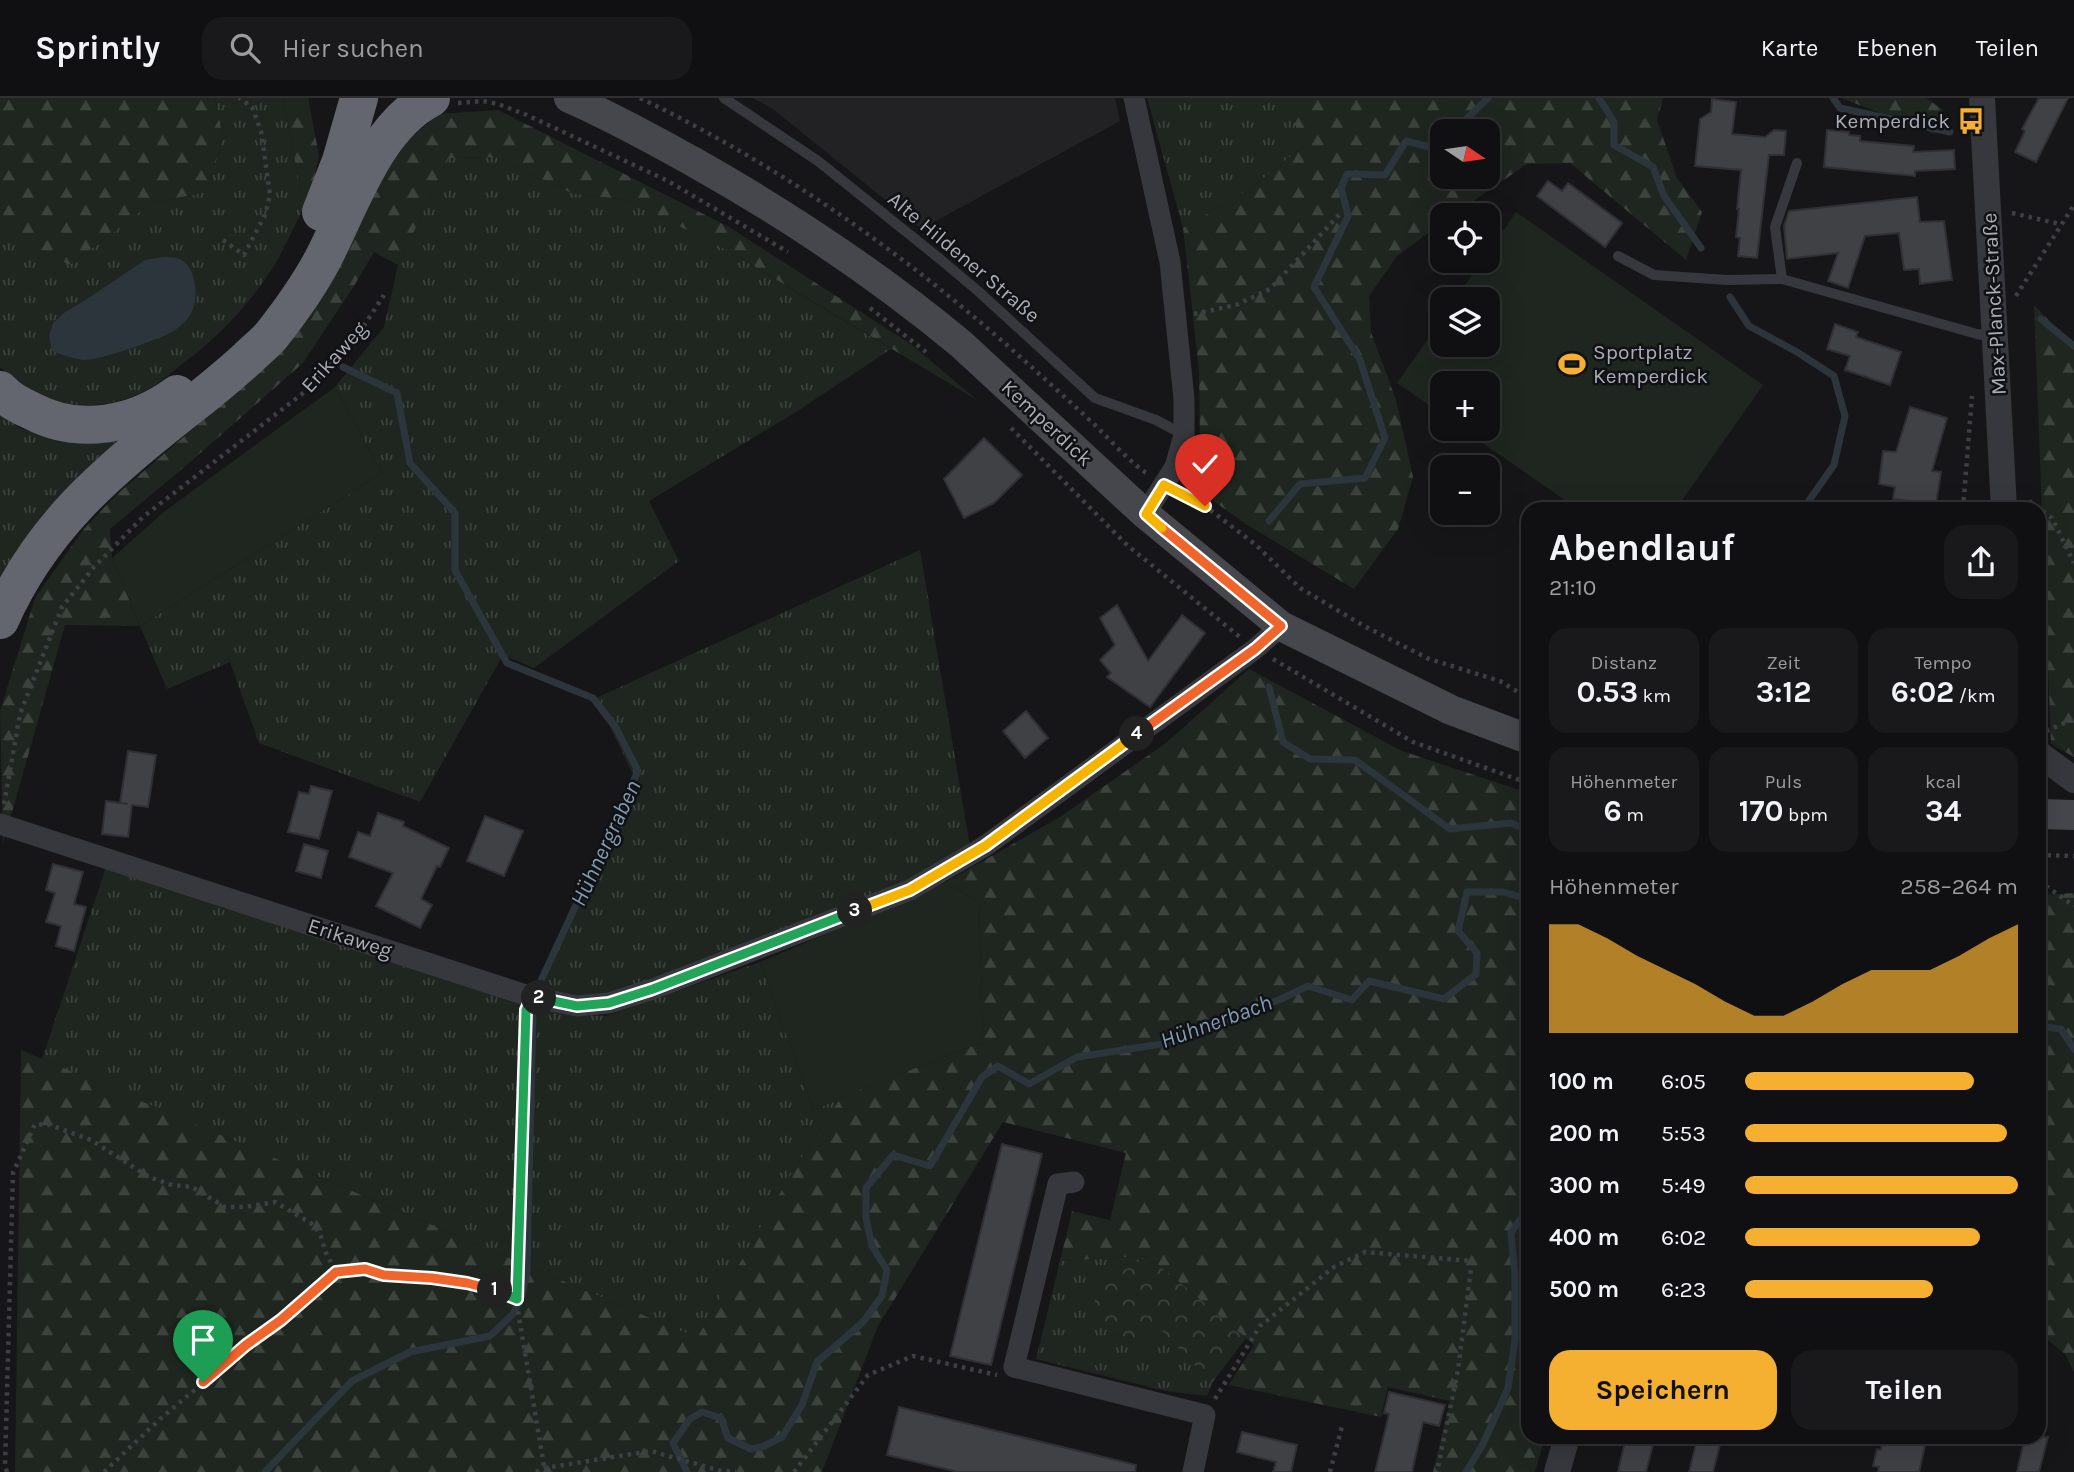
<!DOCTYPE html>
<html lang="de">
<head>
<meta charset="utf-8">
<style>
	body { margin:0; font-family:Karla,sans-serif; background:#19191b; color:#f1f3f6; height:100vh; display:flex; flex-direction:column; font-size:26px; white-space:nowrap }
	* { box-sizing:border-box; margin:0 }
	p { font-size:23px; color:#9c9d9f }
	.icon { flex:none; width:38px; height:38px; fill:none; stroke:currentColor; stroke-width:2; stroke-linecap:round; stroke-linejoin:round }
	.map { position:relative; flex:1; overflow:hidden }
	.side { position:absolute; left:1521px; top:404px; width:525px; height:942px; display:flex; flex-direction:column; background:#101012; border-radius:21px; box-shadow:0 7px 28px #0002,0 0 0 2px #303032 }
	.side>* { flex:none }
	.needle { width:46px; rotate:103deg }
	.fabs { position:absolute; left:1430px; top:21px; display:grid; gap:14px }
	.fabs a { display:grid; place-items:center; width:70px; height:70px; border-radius:14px; background:#101012; box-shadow:0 7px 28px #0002,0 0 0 2px #303032; font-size:35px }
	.pin { position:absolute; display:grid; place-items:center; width:60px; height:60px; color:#fff; margin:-72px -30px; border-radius:50% 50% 50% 0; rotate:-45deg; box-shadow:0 0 7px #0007 }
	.pin .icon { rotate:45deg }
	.km { position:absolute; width:35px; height:35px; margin:-18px; border-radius:50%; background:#222; color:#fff; font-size:19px; line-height:35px; text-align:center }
	.round { display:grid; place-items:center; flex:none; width:74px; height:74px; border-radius:21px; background:#19191b }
	.summary { display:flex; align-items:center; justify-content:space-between; height:119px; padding:0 28px }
	h1 { font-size:38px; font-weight:700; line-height:52px }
	.metrics { display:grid; grid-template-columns:repeat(3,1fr); gap:10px; height:119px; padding:7px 28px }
	.metrics div { display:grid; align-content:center; border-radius:18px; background:#19191b; text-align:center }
	.metrics b { font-size:30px; font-weight:700 }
	.metrics small { font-size:19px; font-weight:400 }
	.metrics p { font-size:19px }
	.chart { height:196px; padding:14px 28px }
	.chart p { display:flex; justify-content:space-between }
	.chart svg { width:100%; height:126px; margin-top:7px; fill:#f5b031; opacity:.7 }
	.primary-button { display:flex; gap:14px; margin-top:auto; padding:14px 28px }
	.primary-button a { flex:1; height:80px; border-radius:21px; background:#f5b031; color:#111; font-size:28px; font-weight:700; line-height:80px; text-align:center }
	.primary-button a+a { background:#19191b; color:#f1f3f6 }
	ul { padding:0 28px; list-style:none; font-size:23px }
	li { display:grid; grid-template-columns:112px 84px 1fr; align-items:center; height:52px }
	li i { height:18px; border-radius:9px; background:#f5b031 }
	header { display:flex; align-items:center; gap:42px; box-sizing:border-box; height:98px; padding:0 35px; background:#101012; border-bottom:2px solid #303032 }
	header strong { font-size:33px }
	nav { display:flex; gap:38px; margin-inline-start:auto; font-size:24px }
	.search { width:490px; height:63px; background:#19191b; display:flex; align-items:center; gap:18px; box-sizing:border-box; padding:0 24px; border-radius:21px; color:#9c9d9f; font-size:26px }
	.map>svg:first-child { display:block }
	.built { fill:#222225 }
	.grass { fill:url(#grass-tufts); fill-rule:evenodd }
	.forest { fill:url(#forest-firs); fill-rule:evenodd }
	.park { fill:url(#park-crowns) }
	.garden { fill:#1e261f }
	.water { fill:#2c353c }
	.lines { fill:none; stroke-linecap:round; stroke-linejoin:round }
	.stream { stroke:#2c353c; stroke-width:7 }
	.building { fill:#404145; stroke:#303034; stroke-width:2 }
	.path { stroke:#3d3f44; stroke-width:4.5; stroke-dasharray:3.5 5; stroke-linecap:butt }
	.service { stroke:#37383d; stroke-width:10 }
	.minor { stroke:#37383d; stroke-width:21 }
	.tertiary { stroke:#37383d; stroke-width:26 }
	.secondary { stroke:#45474d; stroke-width:30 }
	.motorway { stroke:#63666e; stroke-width:38 }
	.split-1-casing { stroke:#fff; stroke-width:14 }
	.split-2-casing { stroke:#fff; stroke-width:14 }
	.split-3-casing { stroke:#fff; stroke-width:14 }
	.split-4-casing { stroke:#fff; stroke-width:14 }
	.split-5-casing { stroke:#fff; stroke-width:14 }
	.split-6-casing { stroke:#fff; stroke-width:14 }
	.split-1 { stroke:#f0652b; stroke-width:9 }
	.split-2 { stroke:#22a559; stroke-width:9 }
	.split-3 { stroke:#22a559; stroke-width:9 }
	.split-4 { stroke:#f5b400; stroke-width:9 }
	.split-5 { stroke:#f0652b; stroke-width:9 }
	.split-6 { stroke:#f5b400; stroke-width:9 }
	.labels { text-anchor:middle; stroke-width:5; stroke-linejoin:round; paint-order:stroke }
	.poi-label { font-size:21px; fill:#a8adb8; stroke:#111113; text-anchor:end }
	.street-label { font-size:21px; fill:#a8adb8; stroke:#111113 }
	.water-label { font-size:23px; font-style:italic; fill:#7e9cb4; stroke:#111113 }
</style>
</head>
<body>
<header>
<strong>Sprintly</strong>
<div class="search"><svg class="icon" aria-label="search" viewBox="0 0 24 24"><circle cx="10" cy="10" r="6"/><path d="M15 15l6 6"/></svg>Hier suchen</div>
<nav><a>Karte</a><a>Ebenen</a><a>Teilen</a></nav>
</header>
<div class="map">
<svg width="2074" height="1374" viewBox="0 0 2074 1374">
	<defs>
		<pattern id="grass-tufts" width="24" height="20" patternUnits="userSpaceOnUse" patternTransform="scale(1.75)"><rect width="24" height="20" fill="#1e261f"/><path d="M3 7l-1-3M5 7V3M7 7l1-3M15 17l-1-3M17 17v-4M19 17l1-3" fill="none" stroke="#3c433d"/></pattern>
		<pattern id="forest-firs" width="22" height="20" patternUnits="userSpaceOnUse" patternTransform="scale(1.75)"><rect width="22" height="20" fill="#1e261f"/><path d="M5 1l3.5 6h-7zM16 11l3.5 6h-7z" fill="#3c433d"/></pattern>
		<pattern id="park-crowns" width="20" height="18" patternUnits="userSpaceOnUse" patternTransform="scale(1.75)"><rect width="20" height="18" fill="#1e261f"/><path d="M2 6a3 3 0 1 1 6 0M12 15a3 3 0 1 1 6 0" fill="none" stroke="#3c433d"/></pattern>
	</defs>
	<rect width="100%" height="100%" fill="#161618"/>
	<polygon class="built" points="753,0 1115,0 1120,23 921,131 773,11"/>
	<g class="grass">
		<path d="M215,0H283L301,95L311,94C300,116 290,139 278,161C256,199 221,237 186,263C174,272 164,282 152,289C101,319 40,311 0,269V132L70,167L151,105L207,94L223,40ZM195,184L194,202L190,217L155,242L107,258L86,262L67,258L49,238L53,225L65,214L87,201Z"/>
		<polygon points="1147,0 1286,0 1304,48 1248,92 1183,130"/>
		<polygon points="496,59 571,95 626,102 727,152 891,251 796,314 649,403 679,463 534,570 503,557 420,704 259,645 230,564 167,591 140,528 382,375 335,289 384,229 398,167 449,60"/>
		<polygon points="0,308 19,330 73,344 136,331 91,366 41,424 0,495"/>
		<polygon points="920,452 970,749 885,794 609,899 572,903 534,892 638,687 596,600"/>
		<polygon points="106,769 565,916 606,918 760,864 814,1013 842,998 794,1071 697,1240 42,961"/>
		<polygon points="1148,1158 1095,1189 1114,1236 1137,1242 1162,1232 1212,1285 1207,1298 1166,1293 1036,1261 1060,1163"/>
	</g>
	<g class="forest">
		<polygon points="0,0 215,0 223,40 207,94 151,105 70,167 0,132"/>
		<polygon points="283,0 308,0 319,58 311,94 301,95"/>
		<path d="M1286,0H1663L1657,22L1677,80L1702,114L1686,162L1570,65L1527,66L1453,117H1442V125L1397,158L1369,198L1371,234L1396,302L1413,379L1398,431L1354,491L1246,426L1192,388L1200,347L1199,272L1183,130L1248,92L1303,49ZM1488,33V79H1442V33Z"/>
		<polygon points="1841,0 1926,0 1943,12 1935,36"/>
		<polygon points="498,12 729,129 912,247 977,302 727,152 626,102 571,95 496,59 449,60 398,167 374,154 354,188 303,265 189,365 110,431 112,460 140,528 65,527 3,746 0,613 35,500 83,432 116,397 216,311 410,40 439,16"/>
		<polygon points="2034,207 2074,248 2074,659 2051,646"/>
		<polygon points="1249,571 1402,653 1528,695 1528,1339 1545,1339 1535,1374 1433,1374 1450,1303 1388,1289 1381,1319 1229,1287 1254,1247 1148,1158 1060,1163 1072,1113 1110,1122 1126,1055 1003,1024 878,1228 822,1374 15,1374 21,952 697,1240 794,1071 842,998 983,944 979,804 946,784 1060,719 1166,645"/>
		<polygon points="2074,795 2074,1274 2065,1256 2039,1235 2039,797"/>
	</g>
	<polygon class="park" points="1148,1158 1246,1240 1212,1285 1162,1233 1138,1242 1114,1236 1095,1217 1095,1189"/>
	<g class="garden">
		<polygon points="1516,114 1763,287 1676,411 1578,411 1462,331 1488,331 1488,285 1442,285 1442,316 1397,285 1442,221 1442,247 1488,247 1488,201 1455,201 1482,163 1488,163 1488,155"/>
		<polygon points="335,289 382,375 140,528 112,460 165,413"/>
		<polygon points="946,784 979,804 983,944 843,998 814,1013 760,864"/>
	</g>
	<path class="water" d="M163,159C168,159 175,159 180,161C198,170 200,206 188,220C184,225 177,231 172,234C158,242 98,263 84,262C73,261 63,257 52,253L49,238L53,225L65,214L87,201L145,162Z"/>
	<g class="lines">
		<g class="stream">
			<polyline points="1599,0 1614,24 1614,47 1653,69 1664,98 1701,150"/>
			<polyline points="1833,0 1840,10 1950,34"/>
			<polyline points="1465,33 1462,25 1488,0"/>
			<polyline points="1730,199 1749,228 1797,254 1834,278 1845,318 1834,367 1803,411"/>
			<polyline points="2041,221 2074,248"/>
			<polyline points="343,269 397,295 410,365 455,415 455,472 507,565 593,600 616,630 638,673 538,889"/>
			<polyline points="1269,423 1300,386 1365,380 1385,340 1360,262 1314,189 1348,118 1341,90 1347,76 1385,77 1406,43 1442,52"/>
			<polyline points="1269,589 1283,644 1310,661 1355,662 1450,731 1511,725 1528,732"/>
			<polyline points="2039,928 2061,931 2074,951"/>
			<polyline points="265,1374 352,1283 410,1254 490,1238 513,1216 522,1198 527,1172 533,911"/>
			<polyline points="687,1374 673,1345 690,1321 702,1314 721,1320 728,1340 751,1351 762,1349 782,1339 802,1307 817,1264 863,1224 882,1198 887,1172 872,1148 866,1120 866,1090 893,1057 930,1068 982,979 998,968 1029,986 1077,959 1168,945 1281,901 1308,888 1352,902 1369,883 1444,901 1476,876 1477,855 1458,833 1467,794 1503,794 1528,801"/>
			<polyline points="1466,1374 1483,1346 1508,1290 1515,1242 1515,1177 1511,1135 1528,1110"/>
		</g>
	</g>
	<g class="building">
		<polygon points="2039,0 2068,0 2036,64 2015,54 2025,33 2022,31"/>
		<polygon points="1712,1 1736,4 1732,36 1765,39 1774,32 1786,33 1784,57 1769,57 1757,160 1738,158 1740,140 1736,139 1739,111 1737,111 1741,72 1695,68 1700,21 1711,14"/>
		<polygon points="1827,32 1849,34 1849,37 1860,38 1860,43 1914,48 1913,54 1954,52 1955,71 1915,73 1915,78 1824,69"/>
		<polygon points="1548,83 1562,93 1568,85 1622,125 1605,149 1537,98"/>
		<polygon points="1917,99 1920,124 1944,123 1952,182 1920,186 1919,171 1904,172 1899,135 1865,138 1848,190 1828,183 1838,155 1787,161 1784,128 1789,113"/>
		<polygon points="1835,226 1858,234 1856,239 1901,254 1890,287 1845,272 1850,258 1827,251"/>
		<polygon points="1910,309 1947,320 1932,373 1941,374 1936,406 1893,401 1895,389 1879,386 1883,353 1896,354"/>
		<polygon points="984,340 1022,377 994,405 964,420 944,381"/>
		<polygon points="1117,507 1148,563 1182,517 1205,535 1150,609 1107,579 1111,575 1100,562 1115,547 1100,520"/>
		<polygon points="1026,613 1048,640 1025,660 1003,633"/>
		<polygon points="128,653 156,657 148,709 132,707 128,739 102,736 106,703 128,706 120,705"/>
		<polygon points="311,688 332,693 319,741 288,734 299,694 309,696"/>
		<polygon points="378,715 404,724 403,728 449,750 440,769 437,768 421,801 432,807 420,830 376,808 393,775 349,759 358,734 370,738"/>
		<polygon points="485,718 523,733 504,778 467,763"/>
		<polygon points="304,746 328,753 321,780 296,773"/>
		<polygon points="53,766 83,774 74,806 86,809 74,853 56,848 61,828 46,824 55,795 46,792"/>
		<polygon points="1002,1046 1042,1056 991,1267 950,1258"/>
		<polygon points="1389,1294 1445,1307 1439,1328 1423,1324 1412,1374 1375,1374 1389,1316 1384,1315"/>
		<polygon points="899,1309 1136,1367 1135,1374 958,1374 887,1357"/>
		<polygon points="1242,1334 1297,1347 1291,1374 1273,1374 1276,1364 1237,1354"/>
		<polygon points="1626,1339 1655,1339 1646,1374 1618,1374"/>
		<polygon points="1701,1339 1722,1339 1713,1374 1689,1374 1696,1346 1699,1346"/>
		<polygon points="1883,1339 1927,1339 1919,1374 1878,1374 1879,1369 1873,1368 1877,1351 1881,1352"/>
		<polygon points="2025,1339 2048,1339 2039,1374 2017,1374"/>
	</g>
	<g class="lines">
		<g class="path">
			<path d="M640,0C771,63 892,147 1001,242C1033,270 1065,299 1096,328C1112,344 1128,362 1146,375"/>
			<polyline points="458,5 483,3 498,6 527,17 668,83 788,154"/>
			<polyline points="2012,115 2060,126"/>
			<polyline points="223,142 244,157 265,117 270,97 261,33 252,9 239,0"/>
			<polyline points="2016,198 2074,107"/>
			<polyline points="870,210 926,254"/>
			<polyline points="1194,216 1236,207 1270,191 1339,117"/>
			<polyline points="1011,330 1127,447 1240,539"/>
			<polyline points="1181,395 1205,408 1256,447 1300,490 1364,528 1429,561 1500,583 1528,600"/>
			<polyline points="2029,403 2052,420 2074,465"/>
			<polyline points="1963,411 1972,298"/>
			<polyline points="1273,561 1413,644 1528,685"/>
			<polyline points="2039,624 2042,633"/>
			<polyline points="2046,633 2074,621"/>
			<polyline points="4,706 20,616 62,509 94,469 143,419 311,289 365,226 384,197"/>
			<polyline points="2039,757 2074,758"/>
			<polyline points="2039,783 2074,808"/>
			<polyline points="526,916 517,1207 545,1374"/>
			<polyline points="1215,1301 1260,1228 1334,1169 1365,1154 1472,1163 1458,1272 1437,1374"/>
			<polyline points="7,1374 5,1367 13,1075 35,1026 50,1027 91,1042 149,1079 172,1087 192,1089 225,1109 245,1109 275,1104 314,1127 321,1139 326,1155 336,1174"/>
			<polyline points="104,1374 160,1321 336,1174 365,1171 384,1177 401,1179 432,1179 487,1190 517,1201"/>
			<polyline points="536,1374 545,1370 651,1353 721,1373 736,1374"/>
			<polyline points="794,1374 868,1277 913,1258 997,1277"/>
			<polyline points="1330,1374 1342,1328"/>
		</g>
		<g class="service">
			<polyline points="724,0 818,63 940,161 978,193 1095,300 1156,322 1184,337"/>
			<polyline points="1618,158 1654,177 1727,182 1782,181 1977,236 1994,239"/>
			<polyline points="1782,181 1775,129 1797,65"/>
		</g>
		<g class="minor">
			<polyline points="1134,0 1170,164 1184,301 1184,337 1175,369 1145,416"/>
			<polyline points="0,726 532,899 577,908 609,905 653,891 910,792 985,748 1255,551 1281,528"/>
			<polyline points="1074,1084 1058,1086 1014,1269 1205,1317 1193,1374"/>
		</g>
		<g class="tertiary">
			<polyline points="1982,0 2004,411"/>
			<polyline points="2039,656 2074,682"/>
			<polyline points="1557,1374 1567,1339"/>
		</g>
		<g class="secondary">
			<path d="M569,0C611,18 652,41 692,63C786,116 878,177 961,246L1145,416L1281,528L1451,612L1528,641"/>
			<polyline points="2039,716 2074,717"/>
		</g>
		<g class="motorway">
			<polyline points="321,114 341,63 359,0"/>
			<path d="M0,292C9,302 19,307 32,313C79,338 135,327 177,296"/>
			<path d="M0,522C41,429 105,376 183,314C205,297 227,279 248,260C255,253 264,246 271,238C290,214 310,186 324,159C351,106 376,28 431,0"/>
		</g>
	</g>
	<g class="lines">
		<defs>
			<polyline id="split-1" points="203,1284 246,1247 281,1222 336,1174 365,1171 384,1177 432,1180 467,1185 495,1192"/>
			<polyline id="split-2" points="495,1192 517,1201 526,912 532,899 539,900"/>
			<polyline id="split-3" points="539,900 577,908 609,905 653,891 855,813"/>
			<polyline id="split-4" points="855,813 910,792 985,748 1137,636"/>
			<polyline id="split-5" points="1137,636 1255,551 1281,528 1162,430"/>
			<polyline id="split-6" points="1162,430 1146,416 1164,387 1205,408"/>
		</defs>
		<use href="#split-1" class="split-1-casing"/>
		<use href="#split-2" class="split-2-casing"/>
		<use href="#split-3" class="split-3-casing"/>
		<use href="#split-4" class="split-4-casing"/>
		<use href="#split-5" class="split-5-casing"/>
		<use href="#split-6" class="split-6-casing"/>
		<use href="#split-1" class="split-1"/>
		<use href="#split-2" class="split-2"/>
		<use href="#split-3" class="split-3"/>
		<use href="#split-4" class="split-4"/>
		<use href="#split-5" class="split-5"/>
		<use href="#split-6" class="split-6"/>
	</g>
	<defs>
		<symbol id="bus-bare" viewBox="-9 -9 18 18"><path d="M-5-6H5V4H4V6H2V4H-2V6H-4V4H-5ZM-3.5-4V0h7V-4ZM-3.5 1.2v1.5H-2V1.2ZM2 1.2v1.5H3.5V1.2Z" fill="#f5b031" stroke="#111113" stroke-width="2.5" paint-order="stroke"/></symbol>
		<symbol id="stadium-bare" viewBox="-9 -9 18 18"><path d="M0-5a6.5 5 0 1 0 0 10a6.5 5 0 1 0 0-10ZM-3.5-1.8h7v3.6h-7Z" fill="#f5b031" stroke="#111113" stroke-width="2.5" paint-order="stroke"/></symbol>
	</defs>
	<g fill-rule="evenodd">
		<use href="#bus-bare" x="1952" y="4" width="38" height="38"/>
		<use href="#stadium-bare" x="1553" y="247" width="38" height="38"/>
	</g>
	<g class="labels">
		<g class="poi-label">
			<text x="1950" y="30">Kemperdick</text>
			<text x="1593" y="261" text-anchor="start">Sportplatz<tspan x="1593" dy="24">Kemperdick</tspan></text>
		</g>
		<g class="street-label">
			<text transform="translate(964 159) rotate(40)" y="7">Alte Hildener Straße</text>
			<text transform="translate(1994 206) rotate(-93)" y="7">Max-Planck-Straße</text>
			<text transform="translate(334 259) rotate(-48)" y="7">Erikaweg</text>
			<text transform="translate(1047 325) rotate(43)" y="7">Kemperdick</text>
			<text transform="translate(350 840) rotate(18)" y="7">Erikaweg</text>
		</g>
		<g class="water-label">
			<text transform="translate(605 745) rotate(-65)" y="8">Hühnergraben</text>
			<text transform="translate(1216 923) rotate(-20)" y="8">Hühnerbach</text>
		</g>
	</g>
</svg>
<div class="fabs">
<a><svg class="needle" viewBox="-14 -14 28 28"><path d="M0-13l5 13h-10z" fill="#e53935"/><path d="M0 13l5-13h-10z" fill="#9c9d9f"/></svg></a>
<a><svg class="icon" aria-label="locate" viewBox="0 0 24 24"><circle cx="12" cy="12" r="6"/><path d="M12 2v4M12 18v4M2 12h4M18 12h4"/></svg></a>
<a><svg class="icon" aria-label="layers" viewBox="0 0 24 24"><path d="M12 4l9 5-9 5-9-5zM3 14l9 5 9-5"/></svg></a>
<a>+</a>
<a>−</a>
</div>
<div class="pin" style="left:203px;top:1284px;background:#1e9e55"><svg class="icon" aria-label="arrive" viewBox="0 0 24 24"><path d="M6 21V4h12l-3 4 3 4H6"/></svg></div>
<div class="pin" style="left:1205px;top:408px;background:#d93025"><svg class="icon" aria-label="check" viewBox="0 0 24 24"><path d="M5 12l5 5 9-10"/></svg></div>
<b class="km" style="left:495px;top:1192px">1</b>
<b class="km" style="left:539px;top:900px">2</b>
<b class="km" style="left:855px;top:813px">3</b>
<b class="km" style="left:1137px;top:636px">4</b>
<section class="side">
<div class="summary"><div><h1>Abendlauf</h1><p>21:10</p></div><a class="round"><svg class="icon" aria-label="share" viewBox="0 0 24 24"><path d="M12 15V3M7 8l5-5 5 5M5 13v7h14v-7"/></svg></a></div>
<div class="metrics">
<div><p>Distanz</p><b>0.53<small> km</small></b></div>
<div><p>Zeit</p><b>3:12</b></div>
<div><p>Tempo</p><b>6:02<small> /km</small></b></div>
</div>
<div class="metrics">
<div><p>Höhenmeter</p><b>6<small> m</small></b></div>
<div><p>Puls</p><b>170<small> bpm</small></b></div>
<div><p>kcal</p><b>34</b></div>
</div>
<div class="chart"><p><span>Höhenmeter</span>258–264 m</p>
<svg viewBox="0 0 160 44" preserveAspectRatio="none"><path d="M0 44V6L10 6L20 11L30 17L40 22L50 27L60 33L70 38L80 38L90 33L100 27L110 22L120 22L130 22L140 17L150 11L160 6V44z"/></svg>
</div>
<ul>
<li><b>100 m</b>6:05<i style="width:84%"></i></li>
<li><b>200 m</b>5:53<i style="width:96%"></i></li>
<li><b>300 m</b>5:49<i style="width:100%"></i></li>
<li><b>400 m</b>6:02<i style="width:86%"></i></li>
<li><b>500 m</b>6:23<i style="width:69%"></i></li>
</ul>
<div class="primary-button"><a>Speichern</a><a>Teilen</a></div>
</section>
</div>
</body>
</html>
